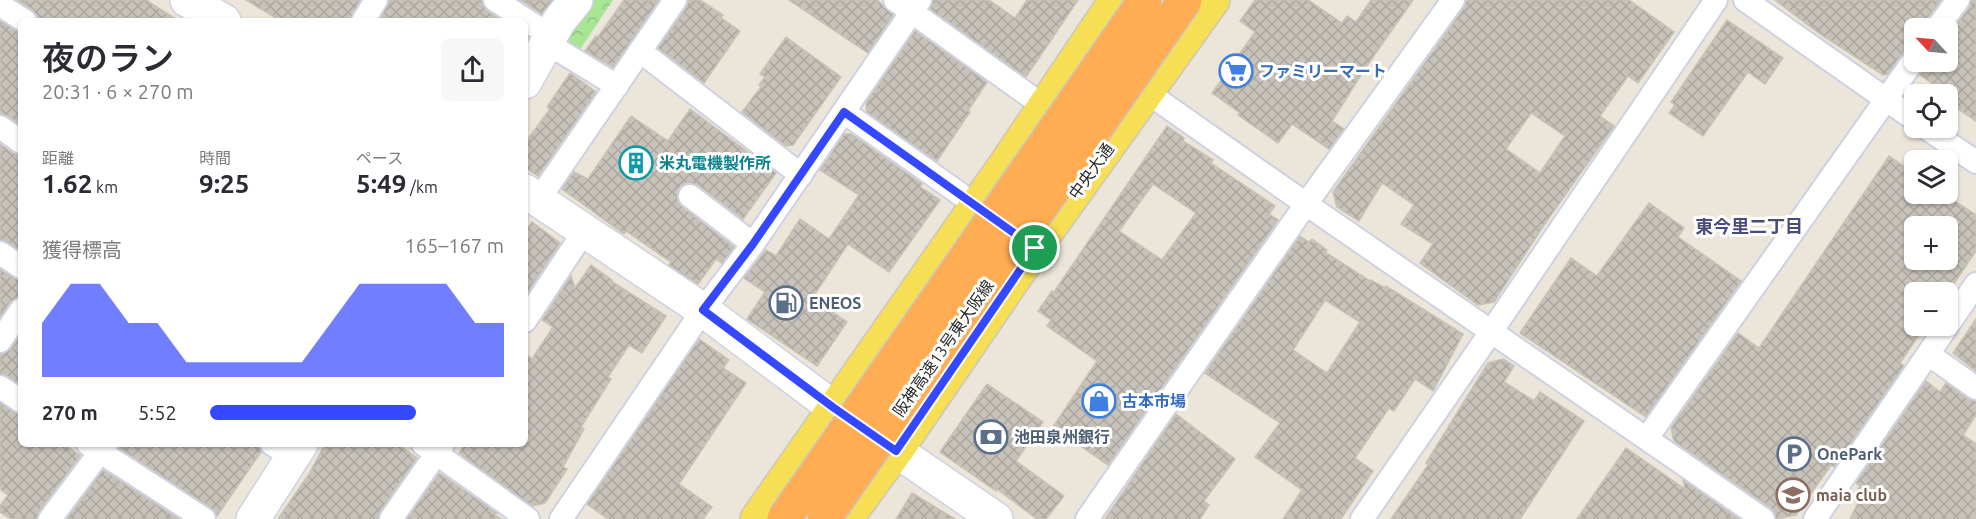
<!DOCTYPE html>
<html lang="ja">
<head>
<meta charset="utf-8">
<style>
	body { margin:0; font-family:Ubuntu,"Noto Sans JP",sans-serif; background:#f7f7f7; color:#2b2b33; height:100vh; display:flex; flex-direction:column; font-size:22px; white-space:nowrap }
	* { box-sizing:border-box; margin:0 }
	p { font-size:20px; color:#7c7c81 }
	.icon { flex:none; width:33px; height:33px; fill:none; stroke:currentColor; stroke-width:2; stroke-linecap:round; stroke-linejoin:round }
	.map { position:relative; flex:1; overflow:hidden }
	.details { position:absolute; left:18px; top:18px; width:510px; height:429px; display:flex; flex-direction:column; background:#fff; border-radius:9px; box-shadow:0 2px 4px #0004 }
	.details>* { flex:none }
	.needle { width:39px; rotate:296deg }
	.tools { position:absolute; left:1904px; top:18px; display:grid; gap:12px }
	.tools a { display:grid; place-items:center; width:54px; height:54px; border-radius:9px; background:#fff; box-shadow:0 2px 4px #0004; font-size:30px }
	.pin { position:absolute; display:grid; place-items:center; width:51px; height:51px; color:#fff; margin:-26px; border:3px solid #fff; border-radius:50%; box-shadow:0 2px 6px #0007 }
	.round { display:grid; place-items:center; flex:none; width:63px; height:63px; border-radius:9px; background:#f7f7f7 }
	.head { display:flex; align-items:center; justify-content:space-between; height:102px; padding:0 24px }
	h1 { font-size:33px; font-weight:600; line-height:45px }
	.metrics { display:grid; grid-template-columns:repeat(3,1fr); gap:9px; height:102px; padding:6px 24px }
	.metrics div { display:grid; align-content:center }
	.metrics b { font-size:26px; font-weight:600 }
	.metrics small { font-size:16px; font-weight:400 }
	.metrics p { font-size:16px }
	.chart { height:168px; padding:12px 24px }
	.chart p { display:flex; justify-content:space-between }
	.chart svg { width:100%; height:108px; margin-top:6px; fill:#3448ff; opacity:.7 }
	ul { padding:0 24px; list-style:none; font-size:20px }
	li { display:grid; grid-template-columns:96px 72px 1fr; align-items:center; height:45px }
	li i { height:15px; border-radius:8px; background:#3448ff }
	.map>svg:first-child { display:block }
	.park { fill:url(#park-crowns) }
	.building { fill:url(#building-cross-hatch); stroke:#c7c2b4; stroke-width:1.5; fill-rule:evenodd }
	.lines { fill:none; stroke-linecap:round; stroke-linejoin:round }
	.street-casing { stroke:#cfd1e3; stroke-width:26 }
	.secondary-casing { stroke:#cfd1e3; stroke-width:36 }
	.primary-casing { stroke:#c7c7c7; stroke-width:36 }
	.street { stroke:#fff; stroke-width:22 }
	.secondary { stroke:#fff; stroke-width:33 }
	.primary { stroke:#f6de55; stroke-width:33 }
	.highway-bridge-casing { stroke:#c7c7c7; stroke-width:36; stroke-linecap:butt }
	.highway-bridge { stroke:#ffac52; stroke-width:33 }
	.route-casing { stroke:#fff; stroke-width:12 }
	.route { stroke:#3448ff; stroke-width:8 }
	.labels { text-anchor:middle; stroke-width:6; stroke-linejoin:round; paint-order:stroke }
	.shop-label { font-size:16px; font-weight:bold; fill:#366cbe; stroke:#fff; text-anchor:start }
	.culture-label { font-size:16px; font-weight:bold; fill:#0d838f; stroke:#fff; text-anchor:start }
	.street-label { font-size:16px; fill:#292929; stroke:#fff }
	.service-label { font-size:16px; font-weight:bold; fill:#4e5e75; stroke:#fff; text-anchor:start }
	.education-label { font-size:16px; font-weight:bold; fill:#785e54; stroke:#fff; text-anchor:start }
	.neighbourhood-label { font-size:18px; font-weight:bold; fill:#484c7b; stroke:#fff }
</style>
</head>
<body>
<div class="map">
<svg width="1976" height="519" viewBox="0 0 1976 519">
	<defs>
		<pattern id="park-crowns" width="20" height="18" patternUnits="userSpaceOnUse" patternTransform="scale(1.5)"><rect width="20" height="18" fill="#a8e594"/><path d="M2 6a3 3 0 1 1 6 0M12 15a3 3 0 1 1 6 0" fill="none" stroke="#91c480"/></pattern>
		<pattern id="building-cross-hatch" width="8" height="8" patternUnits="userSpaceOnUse" patternTransform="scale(1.5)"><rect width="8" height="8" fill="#c7c2ba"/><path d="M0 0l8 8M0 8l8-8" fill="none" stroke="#aba7a0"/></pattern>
	</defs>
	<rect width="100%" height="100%" fill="#ece6da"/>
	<polygon class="park" points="586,0 613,0 579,51 564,47 561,33"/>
	<g class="building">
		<polygon points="17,0 146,0 179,21 38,21 33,10"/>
		<polygon points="246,0 360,0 350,21 281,21"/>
		<polygon points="389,0 482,0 487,11 503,21 379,21"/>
		<polygon points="521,0 552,0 542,14"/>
		<polygon points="624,0 659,0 613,67 585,51 596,36 598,37"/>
		<polygon points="688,0 700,0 723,15 721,18 740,31 704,83 658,48 686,8"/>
		<polygon points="789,0 877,0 893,15 868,53"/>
		<polygon points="933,0 989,0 1015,18 1027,0 1078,0 1026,77 930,9"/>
		<polygon points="1255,0 1308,0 1342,23 1347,16 1356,22 1371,0 1413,0 1366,67 1332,121 1344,129 1329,149 1292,124 1278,143 1238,115 1240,113 1212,93 1255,32 1240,21"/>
		<path d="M1466,0H1629L1674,32L1638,83L1628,76L1600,116L1614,126L1544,225L1494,302L1478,305L1420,263L1433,244L1401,224L1414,205L1382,183L1359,221L1337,207L1333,192L1464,8ZM1531,113L1565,136L1540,173L1506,149Z"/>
		<polygon points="1775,0 1941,0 1926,20 1924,28 1914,28 1914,47 1903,52 1888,74 1883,75 1820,34"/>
		<polygon points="1971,0 1976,0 1976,121 1951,104 1955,99 1920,75 1927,62 1947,62 1947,37 1969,8"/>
		<polygon points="1727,20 1783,58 1765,84 1748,72 1703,136 1669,113 1675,105 1671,102"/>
		<polygon points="0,21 21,33 21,125 8,116 0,114"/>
		<polygon points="915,31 987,82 968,111 970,112 937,161 867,112 866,103"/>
		<polygon points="786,37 841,77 793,145 786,146 742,112 761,87 759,85 765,77 760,74"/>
		<polygon points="570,73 596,92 538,176 525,167 525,143 550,109 547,107"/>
		<polygon points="690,109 776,173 743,219 698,185 691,183 685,183 679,188 677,195 678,202 681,206 734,247 722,263 716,259 698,284 669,265 671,262 626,231 624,234 562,189 574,172 588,179 631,116 668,141"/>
		<path d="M1167,126L1184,138L1183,141L1213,160L1211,163L1275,206L1269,214L1278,220L1108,465L1053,427L1097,361L1047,326L1051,320L1038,311L1052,291L1054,292ZM1153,184L1196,213L1162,260L1119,231Z"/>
		<polygon points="844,134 851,134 922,184 920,187 940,200 889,272 848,244 815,294 824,299 821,304 847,322 817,366 747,319 765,292 744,278 766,250 776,256 800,219 829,239 859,195 820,170"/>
		<polygon points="0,144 13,153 21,155 21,251 7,242 0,240"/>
		<path d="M1889,156L1914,173V194H1944L1976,215V251L1947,294L1914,292V326H1925L1900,363L1904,366L1834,467L1831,465L1796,515L1776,519L1775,513L1771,508L1674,441L1671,428L1738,333L1759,348ZM1914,226H1947V260H1914Z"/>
		<polygon points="1649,203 1684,228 1678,237 1741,281 1646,417 1520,333 1571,258 1597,276"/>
		<polygon points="532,222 560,243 525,296 525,232"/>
		<path d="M1300,236L1309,242L1312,239L1327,250L1325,252L1370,281L1371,280L1385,288L1386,286L1463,334L1433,391L1415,379L1394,411L1389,408L1355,458L1373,471L1341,519H1283L1302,490L1255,457L1280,423L1205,373ZM1325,300L1360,322L1327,373L1293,350Z"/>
		<polygon points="591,265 612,280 611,281 666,316 642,353 629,345 608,377 611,379 581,427 584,429 563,467 567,469 545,503 532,506 459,453 465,444 525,444 525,354 532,359 553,327 542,320 571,276 575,288"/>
		<polygon points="0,269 14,278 21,280 21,297 10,302 0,317"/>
		<polygon points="1976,319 1976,371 1953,353"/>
		<polygon points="21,334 21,385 7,376 0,374 0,354 11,349"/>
		<polygon points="699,339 729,360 723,368 746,383 679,484 712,507 703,519 608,519 587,504"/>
		<polygon points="1503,359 1514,366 1504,382 1534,401 1540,392 1584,421 1520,519 1391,519 1428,465 1426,463 1488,363"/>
		<polygon points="1926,381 1940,392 1946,383 1968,399 1976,401 1976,415 1963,435 1976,444 1976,519 1850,519 1858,503 1851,499 1860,486 1856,483"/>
		<polygon points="987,384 1043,422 1016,461 1064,496 1046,519 1037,519 997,489 996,491 940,452"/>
		<polygon points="0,403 14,412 21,414 21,444 64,444 80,456 39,511 37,519 11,519 0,512 0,506 8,495 0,489"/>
		<polygon points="1176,414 1235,459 1204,501 1209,505 1200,519 1105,519"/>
		<polygon points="119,444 259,444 261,452 217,516 211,508 119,448"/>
		<polygon points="325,444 397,444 417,458 380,511 378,519 278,519 309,474"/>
		<polygon points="1626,448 1685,489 1683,480 1739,519 1577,519"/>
		<polygon points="103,470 179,519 67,519"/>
		<polygon points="439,473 497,513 494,514 501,519 407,519"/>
		<polygon points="912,493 955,519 896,519"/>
	</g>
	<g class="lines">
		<defs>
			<g id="street">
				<polyline points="495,0 551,36"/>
				<polyline points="895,0 1045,107"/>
				<polyline points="1745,0 1914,119"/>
				<polyline points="0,5 25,21"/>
				<polyline points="363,21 376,0"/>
				<polyline points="1937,28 1958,0"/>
				<polyline points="547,43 617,86"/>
				<polyline points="640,51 801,175"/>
				<polyline points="1148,93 1306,204 1763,519"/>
				<polyline points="844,112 987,213"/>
				<polyline points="0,127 21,142"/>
				<polyline points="1926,128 1976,162"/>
				<polyline points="690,196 753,244"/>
				<polyline points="539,199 675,0"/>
				<polyline points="0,253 21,267"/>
				<polyline points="525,321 585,230"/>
				<polyline points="0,341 21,310"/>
				<polyline points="1928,354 1976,388"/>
				<polyline points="0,387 21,401"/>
				<polyline points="1647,438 1914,60"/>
				<polyline points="88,444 204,519"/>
				<polyline points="272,444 292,457"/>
				<polyline points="423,444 528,519"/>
				<polyline points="50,519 106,444"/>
				<polyline points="391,519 443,444"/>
				<polyline points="561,519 703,310 753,244 920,0"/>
				<polyline points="1087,519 1306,204 1453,0"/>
				<polyline points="1362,519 1491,332 1716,0"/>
				<polyline points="1815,519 1976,284"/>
			</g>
			<g id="secondary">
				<polyline points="187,0 224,21"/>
				<polyline points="525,82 559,21 576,0"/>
				<polyline points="525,191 703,310 834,408 996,519"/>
				<polyline points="253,519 301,444"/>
			</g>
			<g id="primary">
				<polyline points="757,519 1007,162 1116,0"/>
				<polyline points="846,519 896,451 1035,248 1213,0"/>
			</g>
		</defs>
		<use href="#street" class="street-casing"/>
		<use href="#secondary" class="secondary-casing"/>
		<use href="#primary" class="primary-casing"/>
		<use href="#street" class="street"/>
		<use href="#secondary" class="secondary"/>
		<use href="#primary" class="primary"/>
		<defs>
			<g id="highway-bridge">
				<polyline points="784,519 1145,0"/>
				<polyline points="824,519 1185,0"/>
			</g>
		</defs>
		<use href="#highway-bridge" class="highway-bridge-casing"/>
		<use href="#highway-bridge" class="highway-bridge"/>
	</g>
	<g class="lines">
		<defs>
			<polygon id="route" points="844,112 1035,248 896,451 834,408 703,310 753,244"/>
		</defs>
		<use href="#route" class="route-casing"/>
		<use href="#route" class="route"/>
	</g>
	<defs>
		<symbol id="supermarket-ring" viewBox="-11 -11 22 22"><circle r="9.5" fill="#fff" stroke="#3f7fe0" stroke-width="1.5"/><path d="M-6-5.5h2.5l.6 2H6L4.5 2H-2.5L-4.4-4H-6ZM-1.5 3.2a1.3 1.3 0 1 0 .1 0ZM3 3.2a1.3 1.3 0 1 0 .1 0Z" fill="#3f7fe0"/></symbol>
		<symbol id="building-ring" viewBox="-11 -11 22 22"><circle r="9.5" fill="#fff" stroke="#0f9aa8" stroke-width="1.5"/><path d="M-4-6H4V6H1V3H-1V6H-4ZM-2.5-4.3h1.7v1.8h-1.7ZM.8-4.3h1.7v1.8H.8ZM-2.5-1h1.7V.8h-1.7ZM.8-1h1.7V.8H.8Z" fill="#0f9aa8"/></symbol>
		<symbol id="fuel-ring" viewBox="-11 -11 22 22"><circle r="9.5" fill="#fff" stroke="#5c6f8a" stroke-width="1.5"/><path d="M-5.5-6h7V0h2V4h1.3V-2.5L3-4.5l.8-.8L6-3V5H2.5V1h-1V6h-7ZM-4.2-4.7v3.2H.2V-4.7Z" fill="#5c6f8a"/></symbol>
		<symbol id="shop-ring" viewBox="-11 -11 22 22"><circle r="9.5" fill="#fff" stroke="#3f7fe0" stroke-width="1.5"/><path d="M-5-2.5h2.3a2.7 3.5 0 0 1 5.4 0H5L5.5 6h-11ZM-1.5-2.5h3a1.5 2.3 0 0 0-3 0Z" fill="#3f7fe0"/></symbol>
		<symbol id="bank-ring" viewBox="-11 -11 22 22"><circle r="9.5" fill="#fff" stroke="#5c6f8a" stroke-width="1.5"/><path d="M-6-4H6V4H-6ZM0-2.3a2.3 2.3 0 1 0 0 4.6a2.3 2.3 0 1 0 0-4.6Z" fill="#5c6f8a"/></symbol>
		<symbol id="parking-ring" viewBox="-11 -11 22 22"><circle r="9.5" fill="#fff" stroke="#5c6f8a" stroke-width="1.5"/><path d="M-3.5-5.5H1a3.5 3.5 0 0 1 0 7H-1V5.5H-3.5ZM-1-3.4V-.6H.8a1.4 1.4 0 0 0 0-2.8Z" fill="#5c6f8a"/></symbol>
		<symbol id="school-ring" viewBox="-11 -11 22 22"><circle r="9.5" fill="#fff" stroke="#8d6e63" stroke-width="1.5"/><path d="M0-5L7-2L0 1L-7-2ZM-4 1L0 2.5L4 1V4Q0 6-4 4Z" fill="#8d6e63"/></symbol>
	</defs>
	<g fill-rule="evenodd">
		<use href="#supermarket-ring" x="1217" y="52" width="38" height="38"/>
		<use href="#building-ring" x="617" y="144" width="38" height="38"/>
		<use href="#fuel-ring" x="767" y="284" width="38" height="38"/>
		<use href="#shop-ring" x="1080" y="382" width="38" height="38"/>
		<use href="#bank-ring" x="972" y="418" width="38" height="38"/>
		<use href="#parking-ring" x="1775" y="435" width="38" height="38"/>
		<use href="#school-ring" x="1774" y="476" width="38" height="38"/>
	</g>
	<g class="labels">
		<g class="shop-label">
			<text x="1259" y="77">ファミリーマート</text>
			<text x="1122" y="407">古本市場</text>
		</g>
		<g class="culture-label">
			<text x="659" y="169">米丸電機製作所</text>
		</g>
		<g class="street-label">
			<text transform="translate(1091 171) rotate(-54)" y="6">中央大通</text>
			<text transform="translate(943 348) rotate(-55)" y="6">阪神高速13号東大阪線</text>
		</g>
		<g class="service-label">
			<text x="809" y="309">ENEOS</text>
			<text x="1014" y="443">池田泉州銀行</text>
			<text x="1817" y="460">OnePark</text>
		</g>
		<g class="education-label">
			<text x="1816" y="501">maia club</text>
		</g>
		<g class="neighbourhood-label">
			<text x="1749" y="233">東今里二丁目</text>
		</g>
	</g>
</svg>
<div class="tools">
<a><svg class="needle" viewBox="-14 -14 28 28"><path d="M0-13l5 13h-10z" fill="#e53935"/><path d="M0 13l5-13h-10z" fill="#7c7c81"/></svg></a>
<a><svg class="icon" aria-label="locate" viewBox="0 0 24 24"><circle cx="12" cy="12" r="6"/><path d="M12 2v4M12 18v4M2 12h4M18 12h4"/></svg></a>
<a><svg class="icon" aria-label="layers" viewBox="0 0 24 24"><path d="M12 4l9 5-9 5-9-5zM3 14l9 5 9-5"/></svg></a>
<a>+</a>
<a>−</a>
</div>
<div class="pin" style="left:1035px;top:248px;background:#1e9e55"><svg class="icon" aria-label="arrive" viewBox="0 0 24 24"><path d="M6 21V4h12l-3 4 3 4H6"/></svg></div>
<section class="details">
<div class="head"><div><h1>夜のラン</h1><p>20:31 · 6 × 270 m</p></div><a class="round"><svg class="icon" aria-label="share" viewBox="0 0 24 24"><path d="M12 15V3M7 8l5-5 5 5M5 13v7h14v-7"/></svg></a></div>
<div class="metrics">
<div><p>距離</p><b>1.62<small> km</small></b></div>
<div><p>時間</p><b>9:25</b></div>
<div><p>ペース</p><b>5:49<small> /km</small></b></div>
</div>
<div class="chart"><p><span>獲得標高</span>165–167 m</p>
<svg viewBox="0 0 160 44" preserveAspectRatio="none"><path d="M0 44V22L10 6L20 6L30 22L40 22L50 38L60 38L70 38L80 38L90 38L100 22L110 6L120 6L130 6L140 6L150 22L160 22V44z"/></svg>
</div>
<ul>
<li><b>270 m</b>5:52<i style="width:70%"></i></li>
</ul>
</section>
</div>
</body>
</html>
